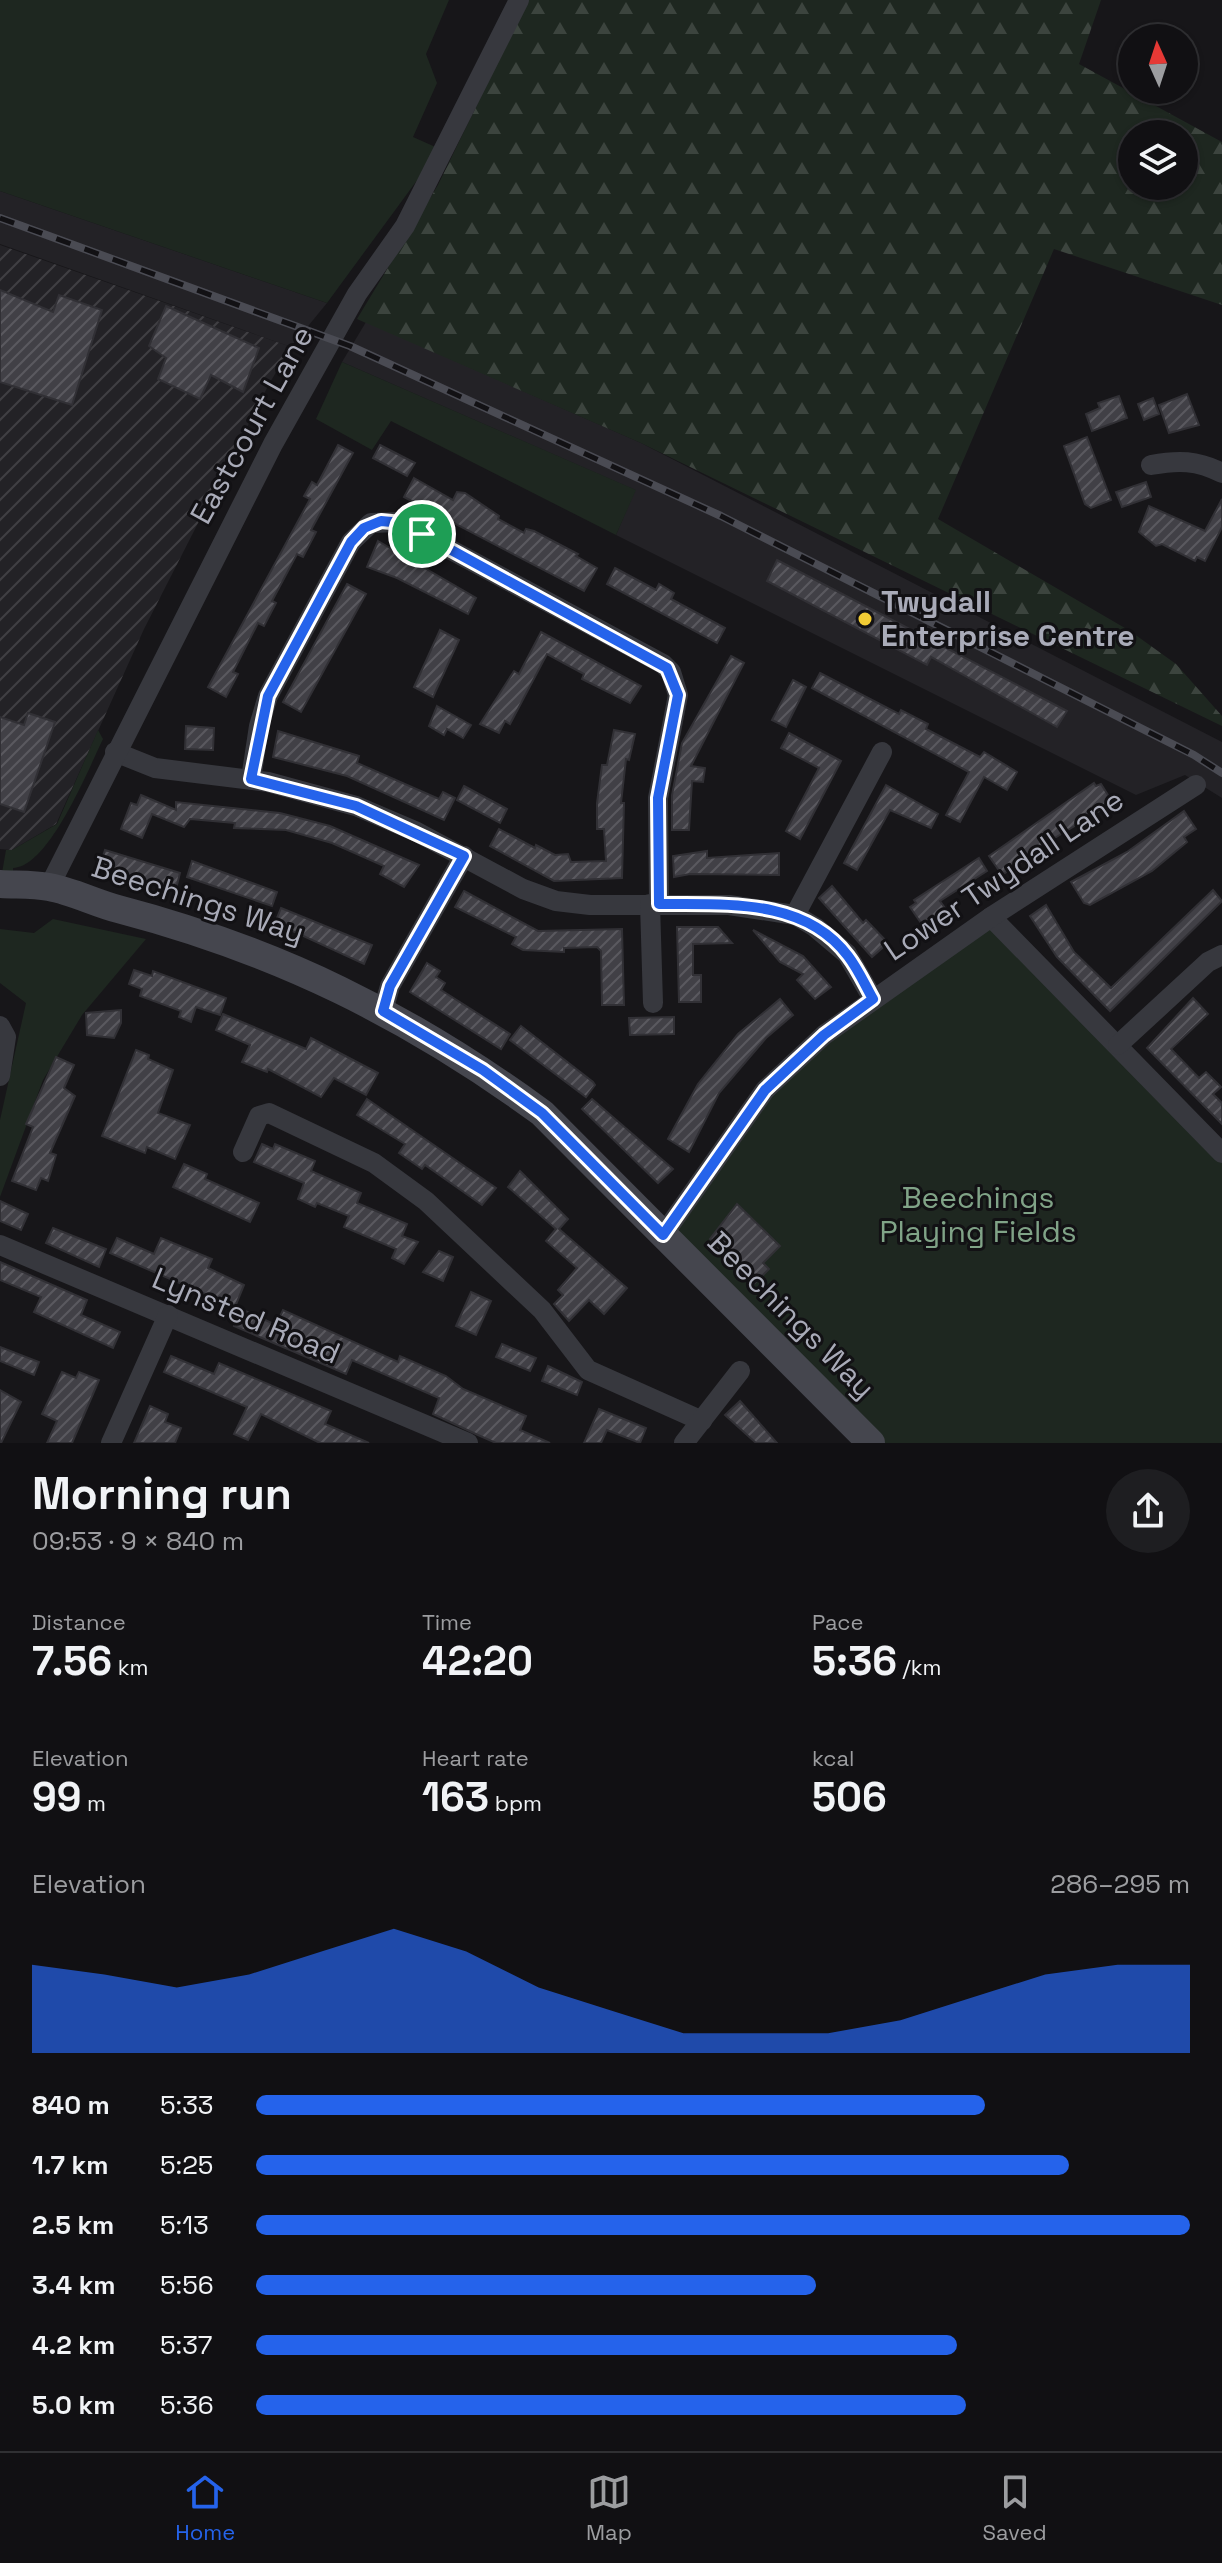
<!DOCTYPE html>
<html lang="en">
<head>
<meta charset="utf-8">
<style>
	body { margin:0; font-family:"Space Grotesk",sans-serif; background:#1e1e21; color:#f1f3f6; height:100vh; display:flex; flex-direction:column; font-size:30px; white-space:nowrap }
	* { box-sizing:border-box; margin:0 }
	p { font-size:26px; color:#9c9da0 }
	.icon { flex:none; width:44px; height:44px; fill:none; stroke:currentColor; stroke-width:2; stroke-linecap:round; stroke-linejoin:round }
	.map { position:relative; height:1443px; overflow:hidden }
	.panel { display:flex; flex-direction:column; background:#111013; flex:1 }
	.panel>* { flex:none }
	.needle { width:52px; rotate:357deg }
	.fabs { position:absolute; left:1118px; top:24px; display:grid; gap:16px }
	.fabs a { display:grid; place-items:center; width:80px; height:80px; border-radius:50%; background:#111013; box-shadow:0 2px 6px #0004,0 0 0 2px #303033; font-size:40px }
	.pin { position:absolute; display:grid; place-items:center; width:68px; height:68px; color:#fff; margin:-34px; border:4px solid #fff; border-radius:50%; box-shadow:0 2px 8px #0007 }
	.round { display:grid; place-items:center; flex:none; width:84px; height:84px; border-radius:42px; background:#1e1e21 }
	.head { display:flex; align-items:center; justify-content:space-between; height:136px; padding:0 32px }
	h1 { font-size:44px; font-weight:700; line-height:60px }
	.stats { display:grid; grid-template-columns:repeat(3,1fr); gap:12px; height:136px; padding:8px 32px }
	.stats div { display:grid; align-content:center }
	.stats b { font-size:40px; font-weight:700 }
	.stats small { font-size:22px; font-weight:400 }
	.stats p { font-size:22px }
	.chart { height:224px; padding:16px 32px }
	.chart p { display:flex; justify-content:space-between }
	.chart svg { width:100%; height:144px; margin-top:8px; fill:#2563eb; opacity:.7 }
	ul { padding:0 32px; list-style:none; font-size:26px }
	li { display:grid; grid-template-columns:128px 96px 1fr; align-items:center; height:60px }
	li i { height:20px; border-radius:10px; background:#2563eb }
	.dock { display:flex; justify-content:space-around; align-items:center; height:112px; border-top:2px solid #303033; background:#111013; font-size:22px; color:#9c9da0 }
	.dock a { display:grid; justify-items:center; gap:4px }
	.dock .on { color:#2563eb }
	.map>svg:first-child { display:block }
	.built { fill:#232226 }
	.industrial { fill:url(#industrial-furrows) }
	.green { fill:#1e2720 }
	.forest { fill:url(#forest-firs); fill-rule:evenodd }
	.building { fill:url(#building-hatch); stroke:#313035; stroke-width:2 }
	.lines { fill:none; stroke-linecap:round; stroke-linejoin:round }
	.street { stroke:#37383e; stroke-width:20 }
	.secondary { stroke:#45464e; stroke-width:28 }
	.rail-casing { stroke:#4a4b53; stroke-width:8 }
	.rail { stroke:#121114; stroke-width:5; stroke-dasharray:15; stroke-linecap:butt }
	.route-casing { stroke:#fff; stroke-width:16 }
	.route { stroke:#2563eb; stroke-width:10 }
	.poi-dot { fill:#f2cc35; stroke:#121114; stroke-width:3 }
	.labels { text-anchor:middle; stroke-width:6; stroke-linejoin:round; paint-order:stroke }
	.street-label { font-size:30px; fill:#a9abb8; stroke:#121114 }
	.poi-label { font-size:30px; font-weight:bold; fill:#a9abb8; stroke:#121114; text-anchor:start }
	.park-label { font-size:30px; fill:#80a387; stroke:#121114 }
</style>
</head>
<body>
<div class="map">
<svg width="1222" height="1443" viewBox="0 0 1222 1443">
	<defs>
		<pattern id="industrial-furrows" width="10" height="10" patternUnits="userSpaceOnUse" patternTransform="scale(2)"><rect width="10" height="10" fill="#232226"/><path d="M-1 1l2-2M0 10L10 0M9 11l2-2" fill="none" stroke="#403f43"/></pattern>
		<pattern id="forest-firs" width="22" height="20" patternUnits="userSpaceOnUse" patternTransform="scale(2)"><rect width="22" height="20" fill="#1e2720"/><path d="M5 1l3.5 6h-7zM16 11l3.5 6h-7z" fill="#3c443e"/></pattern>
		<pattern id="building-hatch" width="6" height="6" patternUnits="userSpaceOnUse" patternTransform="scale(2)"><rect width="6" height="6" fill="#414046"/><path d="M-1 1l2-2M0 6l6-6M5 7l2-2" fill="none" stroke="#5a595f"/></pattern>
	</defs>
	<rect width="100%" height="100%" fill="#171619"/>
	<g class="built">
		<polygon points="0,191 327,303 291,347 0,244"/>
		<polygon points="366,322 641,443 1222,742 1222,798 1185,775 1136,795 616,535 635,490 342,362"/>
	</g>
	<polygon class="industrial" points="0,245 291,347 269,384 144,629 56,824 12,850 0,849"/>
	<g class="green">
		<polygon points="0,0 449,0 426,54 437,83 413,137 440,149 327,303 0,191"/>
		<polygon points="342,362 636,490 616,535 391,421 372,450 316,419"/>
		<path d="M98,730L103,739C88,770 49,867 13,868V873H2L6,850H12L57,824Z"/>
		<polygon points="991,917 1222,1153 1222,1443 871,1443 663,1235 765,1090"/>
		<polygon points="53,919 146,939 82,1015 43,1080 0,1197 0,1120 26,1003 0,983 0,929 34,933"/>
	</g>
	<path class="forest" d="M528,0H1101L1079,64L1222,142V305L1054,249L938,519L1130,631L1176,664L1222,716V726L641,443L357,319L438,185ZM1132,134H1184V186H1132Z"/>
	<g class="building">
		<polygon points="0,290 53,312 59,295 102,310 72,405 0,382"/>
		<polygon points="166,306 259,348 243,392 211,375 200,399 158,379 166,358 149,346"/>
		<polygon points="1187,394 1199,425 1169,433 1159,405"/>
		<polygon points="1119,396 1127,418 1092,431 1086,414 1100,408 1098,403"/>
		<polygon points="1153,398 1159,414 1144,420 1138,404"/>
		<polygon points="1087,437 1111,500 1091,508 1085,504 1064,446"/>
		<polygon points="338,445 353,453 311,530 316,532 303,557 297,554 272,601 276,603 264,626 258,623 233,672 238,674 226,697 208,687 310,499 304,496 312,482 317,485"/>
		<polygon points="380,445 415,463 407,476 373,458"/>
		<polygon points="414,478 453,500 457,492 465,493 499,516 498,519 524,533 526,529 534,531 578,554 576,556 597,568 584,591 404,497"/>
		<polygon points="1146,482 1151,497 1122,507 1116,492"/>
		<polygon points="1222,499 1222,527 1205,561 1197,557 1195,561 1162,544 1156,546 1139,532 1149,506 1205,531"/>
		<polygon points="378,541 476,598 468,614 397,578 367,567"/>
		<polygon points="777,560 1067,711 1057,727 931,657 927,665 767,581"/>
		<polygon points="615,568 656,590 659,584 666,588 674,593 671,599 725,628 717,643 607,584"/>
		<polygon points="347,584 366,594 301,712 283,702"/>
		<polygon points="440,630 459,640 433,697 414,687"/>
		<polygon points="541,632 641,686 630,703 582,679 584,674 547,654 510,724 505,721 499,733 480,724 514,671 519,674"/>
		<polygon points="731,656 744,663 691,766 705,768 703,782 692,781 689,830 672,830 672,795 682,743"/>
		<polygon points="820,673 899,714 901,710 928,724 926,729 980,757 984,752 1017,772 1007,790 984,777 960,822 946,815 969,772 812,688"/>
		<polygon points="793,680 806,687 786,727 772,720"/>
		<polygon points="437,706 471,725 463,738 447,729 444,735 429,726"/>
		<polygon points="28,713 55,722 24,812 0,804 0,717 24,725"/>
		<polygon points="186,726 214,728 213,750 185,749"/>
		<polygon points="614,730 635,734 629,760 626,759 621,803 624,803 622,878 554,881 490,846 499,829 535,848 536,845 555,855 568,854 571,862 606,861 604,829 597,829 597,803 602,765 607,765"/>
		<polygon points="278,731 359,756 357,763 439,799 443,792 455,798 444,820 347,776 273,757"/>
		<polygon points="789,733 841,761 800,839 786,831 819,768 781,748"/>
		<polygon points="1094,783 1096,786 1101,784 1113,803 1023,857 1025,860 1002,875 989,856"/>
		<polygon points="886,785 938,814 931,828 890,810 857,870 844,863"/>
		<polygon points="464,786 507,809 500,823 457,800"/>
		<polygon points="141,795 176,810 176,802 280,813 330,826 419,865 404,887 380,874 384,866 332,843 286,830 234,828 235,823 190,819 184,827 152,814 142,838 121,829 131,803 137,805"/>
		<polygon points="1184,811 1196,829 1184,837 1187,842 1152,871 1090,905 1084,903 1071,882 1127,852"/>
		<polygon points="105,850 180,873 176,889 99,869"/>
		<polygon points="707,851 707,858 779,853 779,875 690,874 674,877 673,856"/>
		<polygon points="979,858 987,871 940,901 947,911 923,926 910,907 916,903 914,900"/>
		<polygon points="192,861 277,892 272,906 187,877"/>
		<polygon points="832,886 863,923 866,920 888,943 872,957 819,898"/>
		<polygon points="1213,890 1222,901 1110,1011 1057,957 1030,916 1046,905 1074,952 1111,988"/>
		<polygon points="464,891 538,931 622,929 624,1005 602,1005 601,951 597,947 564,948 564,952 523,950 512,944 516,937 455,907"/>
		<polygon points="281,908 372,945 364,964 275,923"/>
		<polygon points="677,927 718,927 732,943 693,944 693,975 701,975 701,1002 679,1002"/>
		<polygon points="753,930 803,956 831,987 815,999 797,980 803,974 780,962"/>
		<polygon points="427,963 440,971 436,977 445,983 441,990 510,1034 501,1049 410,992"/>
		<polygon points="134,970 152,976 153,971 226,998 220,1015 196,1007 191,1022 179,1017 181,1011 140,996 142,989 129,984"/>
		<polygon points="1193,998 1208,1014 1171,1049 1199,1078 1206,1072 1221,1087 1213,1094 1222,1103 1222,1124 1147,1048"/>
		<polygon points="780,999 793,1015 766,1038 719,1093 689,1152 668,1139 698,1084 738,1034"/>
		<polygon points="121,1010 121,1023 114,1038 87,1035 86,1013"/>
		<polygon points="223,1014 306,1049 311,1038 378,1073 366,1095 334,1078 321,1097 268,1069 267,1072 242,1062 250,1045 216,1030"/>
		<polygon points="674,1017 674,1034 630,1035 629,1018"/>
		<polygon points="521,1026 593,1082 595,1085 586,1097 510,1040"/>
		<polygon points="136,1050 149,1055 148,1059 173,1070 158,1113 190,1125 175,1159 147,1147 145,1153 102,1136"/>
		<polygon points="56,1057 74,1065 64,1088 75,1096 50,1153 56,1155 48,1181 41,1178 36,1190 12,1181 33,1127 26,1124"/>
		<polygon points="367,1099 496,1188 482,1205 425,1165 422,1169 399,1153 405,1144 357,1115"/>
		<polygon points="592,1099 673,1169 658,1183 582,1109"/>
		<polygon points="262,1144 273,1149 275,1144 315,1161 311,1171 361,1193 357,1203 407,1224 402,1236 418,1242 404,1264 392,1258 396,1249 344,1227 349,1216 317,1203 315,1207 298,1199 304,1183 254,1162"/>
		<polygon points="184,1164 207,1174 205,1179 259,1203 250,1222 173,1187"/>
		<polygon points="520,1171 568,1219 559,1229 627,1288 604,1314 589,1300 569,1321 554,1304 563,1295 558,1290 577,1268 546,1241 556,1229 508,1187"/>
		<polygon points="0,1201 28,1214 21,1230 0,1221"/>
		<polygon points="737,1204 780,1246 763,1263 769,1269 755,1283 710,1239"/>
		<polygon points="53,1228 106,1249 99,1267 46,1243"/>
		<polygon points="117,1238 154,1254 161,1238 212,1259 208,1268 244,1285 235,1307 110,1253"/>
		<polygon points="439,1251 453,1257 443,1281 423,1272"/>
		<polygon points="0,1262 87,1300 81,1315 120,1332 113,1348 34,1312 41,1297 0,1280"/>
		<polygon points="471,1292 491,1301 476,1335 456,1326"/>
		<polygon points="241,1309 276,1325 283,1310 398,1362 400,1356 446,1376 463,1389 526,1416 520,1430 550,1443 496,1443 478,1435 433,1414 439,1398 352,1360 346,1374 234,1326"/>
		<polygon points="502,1344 536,1358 530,1371 496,1357"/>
		<polygon points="0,1347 39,1362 34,1375 0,1361"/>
		<polygon points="171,1356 214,1374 219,1363 331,1411 325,1424 369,1443 320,1443 261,1414 248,1440 234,1434 247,1407 164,1372"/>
		<polygon points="548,1366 582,1382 577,1395 542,1381"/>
		<polygon points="62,1372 76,1378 79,1372 99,1380 72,1443 47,1443 57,1421 42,1414"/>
		<polygon points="0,1390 21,1402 1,1443 0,1443"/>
		<polygon points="740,1401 777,1443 756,1443 725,1415"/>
		<polygon points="150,1406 168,1414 165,1422 181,1428 175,1443 134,1443"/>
		<polygon points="599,1409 646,1428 640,1443 607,1430 601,1443 584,1443"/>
	</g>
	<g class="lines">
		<g class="street">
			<path d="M1151,465C1178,460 1197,460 1222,473"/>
			<polyline points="115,752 155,768 268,782 356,806 417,832 523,889 556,901 590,905 729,905 795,915 815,927 847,954 873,999"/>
			<polyline points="251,779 259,726 268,696 351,542 371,523 399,522 663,664 671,672 678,695 658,798 659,904"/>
			<polyline points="49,887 273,444 357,294 405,226 519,0"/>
			<polyline points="650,904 653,1003"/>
			<polyline points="795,915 882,752"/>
			<polyline points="991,917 1222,1153"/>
			<polyline points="383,1011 390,986 464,856"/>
			<polyline points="0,1026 6,1037 0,1076"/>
			<polyline points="1118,1045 1208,962 1222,955"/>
			<polyline points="243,1152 259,1116 269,1113 374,1163 426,1201 542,1310 588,1370 702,1421"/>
			<polyline points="663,1235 765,1090 824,1035 991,917 1196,785"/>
			<polyline points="0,1245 468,1443"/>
			<polyline points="111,1443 168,1315"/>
			<polyline points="684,1443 740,1371"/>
		</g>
		<path class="secondary" d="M0,884C16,885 33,884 49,887C72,891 95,903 118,909C278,951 408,1015 542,1113L871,1443"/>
		<defs>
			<polyline id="rail" points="0,218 350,346 721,516 1194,755 1222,773"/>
		</defs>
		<use href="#rail" class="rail-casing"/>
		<use href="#rail" class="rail"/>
	</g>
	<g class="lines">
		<defs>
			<path id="route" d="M381,521L402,523L667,668L678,695L658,798L659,904C724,905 804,897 848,956C858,969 865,985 873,999L824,1035L765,1090L663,1235L542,1113L483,1070L383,1011L390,986L464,856L356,806L251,779L268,696L351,542L364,528Z"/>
		</defs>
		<use href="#route" class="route-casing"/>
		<use href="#route" class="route"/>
	</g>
	<circle class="poi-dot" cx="865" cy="619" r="8"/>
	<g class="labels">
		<g class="street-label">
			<text transform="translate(252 425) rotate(-61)" y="10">Eastcourt Lane</text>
			<text transform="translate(1004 875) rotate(-34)" y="10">Lower Twydall Lane</text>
			<text transform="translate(198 900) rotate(18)" y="10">Beechings Way</text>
			<text transform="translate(791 1315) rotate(45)" y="10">Beechings Way</text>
			<text transform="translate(246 1316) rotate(23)" y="10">Lynsted Road</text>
		</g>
		<g class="poi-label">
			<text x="881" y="612">Twydall<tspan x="881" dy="34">Enterprise Centre</tspan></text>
		</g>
		<g class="park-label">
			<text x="978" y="1208">Beechings<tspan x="978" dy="34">Playing Fields</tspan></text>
		</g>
	</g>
</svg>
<div class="fabs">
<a><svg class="needle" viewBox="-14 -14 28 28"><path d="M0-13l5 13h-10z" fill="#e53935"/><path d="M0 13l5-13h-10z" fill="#9c9da0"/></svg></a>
<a><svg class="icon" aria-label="layers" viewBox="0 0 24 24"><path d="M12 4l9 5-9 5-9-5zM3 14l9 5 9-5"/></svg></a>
</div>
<div class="pin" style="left:422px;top:534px;background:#1e9e55"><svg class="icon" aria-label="arrive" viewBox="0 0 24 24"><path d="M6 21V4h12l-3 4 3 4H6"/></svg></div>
</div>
<section class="panel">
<div class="head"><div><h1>Morning run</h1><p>09:53 · 9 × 840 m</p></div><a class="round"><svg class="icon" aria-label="share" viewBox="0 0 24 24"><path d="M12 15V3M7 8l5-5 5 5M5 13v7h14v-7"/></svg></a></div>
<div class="stats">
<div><p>Distance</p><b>7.56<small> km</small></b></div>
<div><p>Time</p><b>42:20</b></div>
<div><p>Pace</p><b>5:36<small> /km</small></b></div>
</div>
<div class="stats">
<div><p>Elevation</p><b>99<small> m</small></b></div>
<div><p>Heart rate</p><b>163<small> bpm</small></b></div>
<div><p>kcal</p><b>506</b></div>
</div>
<div class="chart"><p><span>Elevation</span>286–295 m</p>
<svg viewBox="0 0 160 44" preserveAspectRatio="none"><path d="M0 44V17L10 20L20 24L30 20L40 13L50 6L60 13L70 24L80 31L90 38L100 38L110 38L120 34L130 27L140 20L150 17L160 17V44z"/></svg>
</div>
<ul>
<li><b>840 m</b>5:33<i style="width:78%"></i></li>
<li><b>1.7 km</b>5:25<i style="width:87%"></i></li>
<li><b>2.5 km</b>5:13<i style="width:100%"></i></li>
<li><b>3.4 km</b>5:56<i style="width:60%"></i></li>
<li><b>4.2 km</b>5:37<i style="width:75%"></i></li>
<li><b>5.0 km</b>5:36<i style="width:76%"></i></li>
</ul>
</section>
<nav class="dock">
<a class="on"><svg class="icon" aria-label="home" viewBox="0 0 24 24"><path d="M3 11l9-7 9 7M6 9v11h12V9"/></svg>Home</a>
<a><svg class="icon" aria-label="map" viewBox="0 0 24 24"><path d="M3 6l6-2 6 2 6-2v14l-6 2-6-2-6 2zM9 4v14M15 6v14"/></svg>Map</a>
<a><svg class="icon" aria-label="saved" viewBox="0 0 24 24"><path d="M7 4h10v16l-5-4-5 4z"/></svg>Saved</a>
</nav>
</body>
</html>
